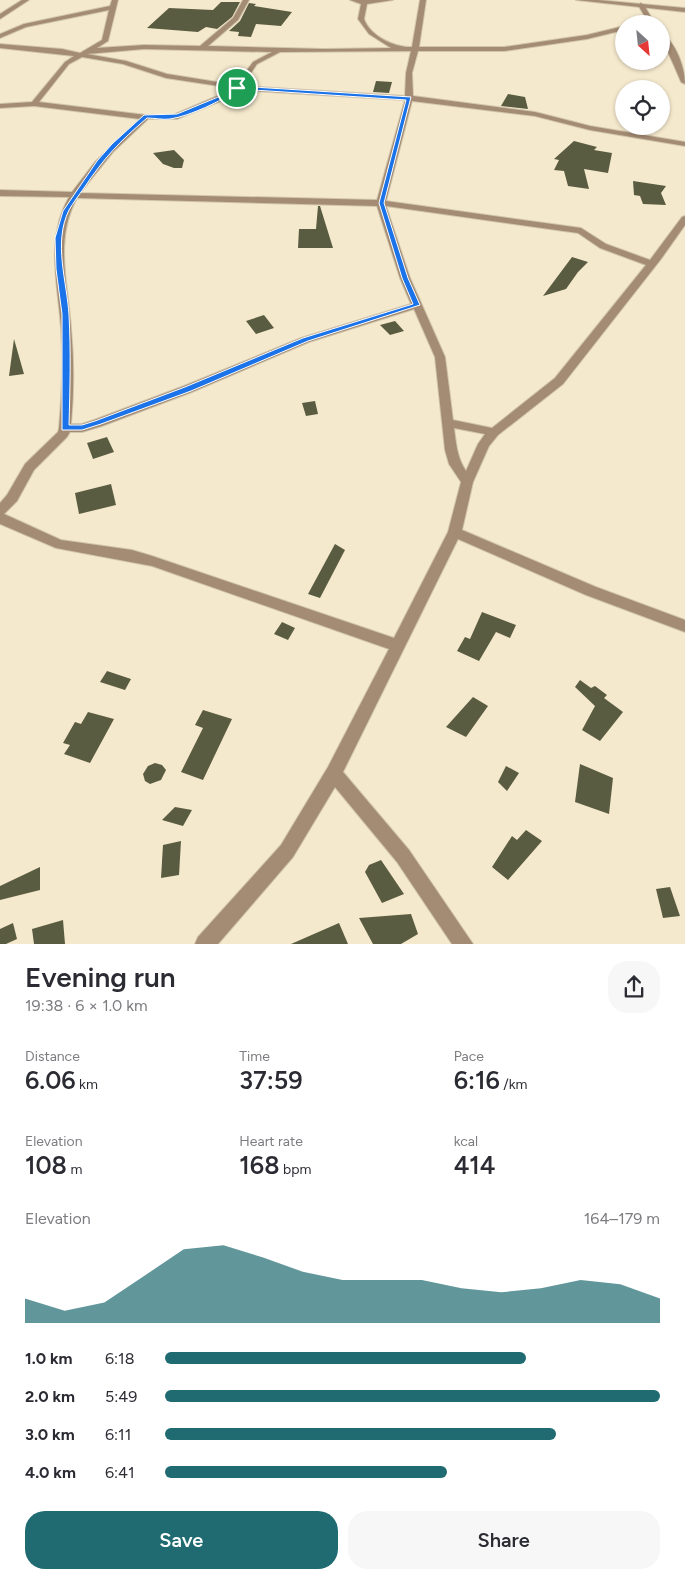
<!DOCTYPE html>
<html lang="en">
<head>
<meta charset="utf-8">
<style>
	body { margin:0; font-family:Figtree,sans-serif; background:#f7f7f7; color:#2b2b33; height:100vh; display:flex; flex-direction:column; font-size:19px; white-space:nowrap }
	* { box-sizing:border-box; margin:0 }
	p { font-size:16px; color:#7c7c81 }
	.icon { flex:none; width:28px; height:28px; fill:none; stroke:currentColor; stroke-width:2; stroke-linecap:round; stroke-linejoin:round }
	.map { position:relative; height:944px; overflow:hidden }
	.drawer { display:flex; flex-direction:column; background:#fff; flex:1 }
	.drawer>* { flex:none }
	.needle { width:32px; rotate:153deg }
	.controls { position:absolute; left:615px; top:15px; display:grid; gap:10px }
	.controls a { display:grid; place-items:center; width:55px; height:55px; border-radius:50%; background:#fff; box-shadow:0 1px 4px #0004; font-size:25px }
	.pin { position:absolute; display:grid; place-items:center; width:42px; height:42px; color:#fff; margin:-21px; border:2px solid #fff; border-radius:50%; box-shadow:0 1px 5px #0007 }
	.round { display:grid; place-items:center; flex:none; width:52px; height:52px; border-radius:20px; background:#f7f7f7 }
	.overview { display:flex; align-items:center; justify-content:space-between; height:85px; padding:0 25px }
	h1 { font-size:28px; font-weight:600; line-height:38px }
	.stats { display:grid; grid-template-columns:repeat(3,1fr); gap:8px; height:85px; padding:5px 25px }
	.stats div { display:grid; align-content:center }
	.stats b { font-size:25px; font-weight:600 }
	.stats small { font-size:14px; font-weight:400 }
	.stats p { font-size:14px }
	.chart { height:140px; padding:10px 25px }
	.chart p { display:flex; justify-content:space-between }
	.chart svg { width:100%; height:90px; margin-top:5px; fill:#1f6b71; opacity:.7 }
	.cta { display:flex; gap:10px; margin-top:auto; padding:10px 25px }
	.cta a { flex:1; height:58px; border-radius:20px; background:#1f6b71; color:#fff; font-size:20px; font-weight:600; line-height:58px; text-align:center }
	.cta a+a { background:#f7f7f7; color:#2b2b33 }
	ul { padding:0 25px; list-style:none; font-size:16px }
	li { display:grid; grid-template-columns:80px 60px 1fr; align-items:center; height:38px }
	li i { height:12px; border-radius:6px; background:#1f6b71 }
	.map>svg:first-child { display:block }
	.building { fill:#5a5c42 }
	.lines { fill:none; stroke-linecap:round; stroke-linejoin:round }
	.minor-casing { stroke:#d1c6ad; stroke-width:2 }
	.tertiary-casing { stroke:#d1c6ad; stroke-width:2 }
	.minor { fill:#a48b73; fill-rule:evenodd }
	.tertiary { fill:#a48b73; fill-rule:evenodd }
	.route { fill:#1a73e8; stroke:#fff; fill-rule:evenodd }
</style>
</head>
<body>
<div class="map">
<svg width="685" height="944" viewBox="0 0 685 944">
	<rect width="100%" height="100%" fill="#f5e9cd"/>
	<g class="building">
		<polygon points="221,2 240,2 232,17 217,29 206,27 198,32 147,28 169,8 213,10"/>
		<polygon points="249,3 256,4 254,6 292,12 281,26 256,24 251,37 238,36 239,32 229,31 240,21"/>
		<polygon points="376,81 392,82 389,93 373,92"/>
		<polygon points="508,94 525,97 528,109 501,106"/>
		<polygon points="574,141 597,147 594,150 612,153 608,173 584,169 589,189 568,186 564,171 554,170 559,160 554,159"/>
		<polygon points="174,150 184,160 182,168 174,168 163,164 153,153"/>
		<polygon points="633,181 666,186 661,193 666,205 643,204 640,196 634,195"/>
		<polygon points="318,206 320,206 333,248 298,248 299,229 316,229"/>
		<polygon points="572,257 588,262 578,272 566,289 543,296"/>
		<polygon points="264,315 274,328 256,334 246,321"/>
		<polygon points="395,321 404,331 390,335 380,325"/>
		<polygon points="14,339 24,374 9,376"/>
		<polygon points="315,401 318,414 306,416 302,403"/>
		<polygon points="107,437 114,452 93,459 87,443"/>
		<polygon points="111,484 116,505 79,514 75,493"/>
		<polygon points="335,544 345,550 320,598 308,594"/>
		<polygon points="482,612 516,625 510,638 496,632 479,661 457,651 465,637 470,639"/>
		<polygon points="282,622 295,628 288,640 274,634"/>
		<polygon points="107,671 131,679 125,690 100,682"/>
		<polygon points="580,680 591,688 595,686 607,695 604,698 623,712 600,741 582,730 595,706 575,687"/>
		<polygon points="473,697 488,706 466,737 446,727"/>
		<polygon points="203,710 232,719 203,780 181,772 203,728 195,725"/>
		<polygon points="88,712 114,719 90,763 64,754 70,745 63,743 75,722 81,724"/>
		<polygon points="155,763 162,765 166,770 161,780 150,784 145,781 143,774 148,766"/>
		<polygon points="580,764 613,778 609,814 575,802"/>
		<polygon points="506,766 519,773 507,791 498,782"/>
		<polygon points="175,807 192,810 183,826 162,820"/>
		<polygon points="526,830 542,841 508,880 492,867 512,836 517,840"/>
		<polygon points="181,841 179,875 161,878 163,845"/>
		<polygon points="381,860 404,894 382,903 365,872 369,865"/>
		<polygon points="40,867 40,890 0,900 0,886"/>
		<polygon points="670,887 680,916 663,918 656,889"/>
		<polygon points="411,914 418,934 401,944 373,944 359,918"/>
		<polygon points="63,920 65,944 34,944 32,929"/>
		<polygon points="13,923 17,939 6,944 0,944 0,929"/>
		<polygon points="339,923 348,944 291,944"/>
	</g>
	<g class="lines">
		<defs>
			<g id="minor">
				<polygon points="22,0 29,0 0,19 0,14"/>
				<path d="M112,0H118L108,41L97,48L144,45L200,46L233,18L243,0H249L238,20L208,46L324,49L391,48L369,34L358,19L361,4L350,0H393L367,4L364,19C370,36 395,48 412,47L420,0H426L419,47H504L587,35L624,26V30L587,39L504,51H418L412,73L413,96L535,112L590,126L685,142V146L590,130L535,116L412,101L386,201L581,228L606,244L650,260L682,217L685,216V225L661,259L563,384L498,435L489,446L473,482L462,530L596,587L685,620V632L586,595L458,539L343,772L409,850L473,944H452L397,862L335,787L293,857L218,944H195L198,937L281,845L328,767L389,649L152,566L56,548L0,524V503L7,495L25,464L58,432L59,428C62,395 63,362 61,328C58,284 45,239 69,197L0,196V190L72,192L95,162L140,119L34,106L0,108V104L32,102L65,62L74,56L0,48V44L62,49L80,53L102,40L109,10L26,27L0,38V34L24,24L110,6ZM144,49L272,52L253,62L236,85L167,74L126,61L87,54ZM411,51L406,73L405,96L242,86L257,64L280,52ZM82,57L123,64L166,78L232,88L222,94L173,115H146L39,102L69,64ZM239,90L405,100L377,200L80,193L113,152L148,119H177L228,98ZM77,198L377,206L400,278L411,304L301,338L184,386L94,420L82,424H71C74,392 74,360 71,328C68,284 54,239 77,198ZM386,206L578,233L600,248L646,265L555,378L492,428L453,420L445,357L410,278ZM414,309L435,357L445,450L449,464L461,482L448,532L394,638L152,556L132,550L61,540L4,514L17,501L34,470L67,437L70,432H82L102,426L192,392L309,342ZM454,428L485,434L478,444L466,471C457,458 456,443 454,428Z"/>
				<polygon points="641,3 644,5 655,24 649,24 646,19 639,24 631,24 644,15 638,5"/>
				<path d="M661,33C676,42 685,68 685,84L681,82C678,73 661,39 661,33Z"/>
			</g>
			<polygon id="tertiary" points="576,0 598,0 685,8 685,12"/>
		</defs>
		<use href="#minor" class="minor-casing"/>
		<use href="#tertiary" class="tertiary-casing"/>
		<use href="#minor" class="minor"/>
		<use href="#tertiary" class="tertiary"/>
	</g>
	<path class="route" d="M237,86L411,97L384,203L408,278L420,305L308,341L191,391L101,424L82,430H62V314L56,269L55,238L63,211L97,161L112,144L144,115L177,114L223,95ZM238,89L406,100L379,203L402,278L413,304L303,338L185,387L95,421L82,425H69C70,389 71,352 69,315C67,281 53,243 69,210C73,203 79,195 84,188C104,158 119,142 147,118C154,118 163,120 170,119C190,116 222,101 238,89Z"/>
</svg>
<div class="controls">
<a><svg class="needle" viewBox="-14 -14 28 28"><path d="M0-13l5 13h-10z" fill="#e53935"/><path d="M0 13l5-13h-10z" fill="#7c7c81"/></svg></a>
<a><svg class="icon" aria-label="locate" viewBox="0 0 24 24"><circle cx="12" cy="12" r="6"/><path d="M12 2v4M12 18v4M2 12h4M18 12h4"/></svg></a>
</div>
<div class="pin" style="left:237px;top:88px;background:#1e9e55"><svg class="icon" aria-label="arrive" viewBox="0 0 24 24"><path d="M6 21V4h12l-3 4 3 4H6"/></svg></div>
</div>
<section class="drawer">
<div class="overview"><div><h1>Evening run</h1><p>19:38 · 6 × 1.0 km</p></div><a class="round"><svg class="icon" aria-label="share" viewBox="0 0 24 24"><path d="M12 15V3M7 8l5-5 5 5M5 13v7h14v-7"/></svg></a></div>
<div class="stats">
<div><p>Distance</p><b>6.06<small> km</small></b></div>
<div><p>Time</p><b>37:59</b></div>
<div><p>Pace</p><b>6:16<small> /km</small></b></div>
</div>
<div class="stats">
<div><p>Elevation</p><b>108<small> m</small></b></div>
<div><p>Heart rate</p><b>168<small> bpm</small></b></div>
<div><p>kcal</p><b>414</b></div>
</div>
<div class="chart"><p><span>Elevation</span>164–179 m</p>
<svg viewBox="0 0 160 44" preserveAspectRatio="none"><path d="M0 44V32L10 38L20 34L30 21L40 8L50 6L60 12L70 19L80 23L90 23L100 23L110 27L120 29L130 27L140 23L150 25L160 32V44z"/></svg>
</div>
<ul>
<li><b>1.0 km</b>6:18<i style="width:73%"></i></li>
<li><b>2.0 km</b>5:49<i style="width:100%"></i></li>
<li><b>3.0 km</b>6:11<i style="width:79%"></i></li>
<li><b>4.0 km</b>6:41<i style="width:57%"></i></li>
</ul>
<div class="cta"><a>Save</a><a>Share</a></div>
</section>
</body>
</html>
